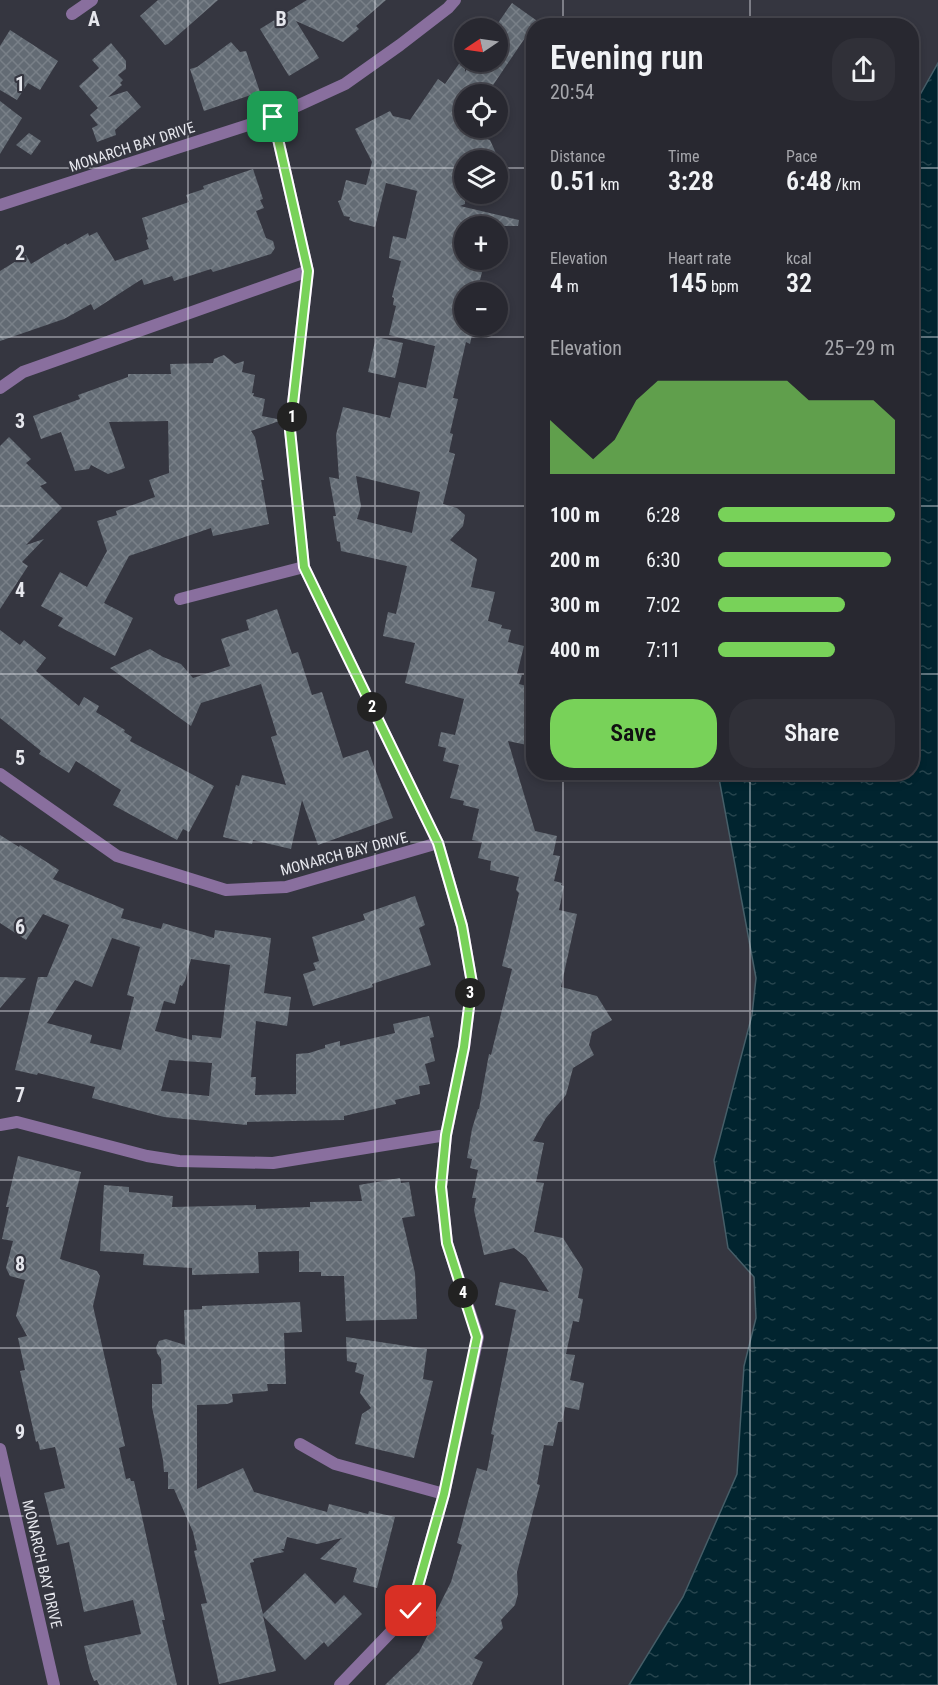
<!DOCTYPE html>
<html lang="en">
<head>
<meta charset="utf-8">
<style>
	body { margin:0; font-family:"Roboto Condensed",sans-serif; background:#303038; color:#f1f3f6; height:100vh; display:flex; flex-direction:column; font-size:22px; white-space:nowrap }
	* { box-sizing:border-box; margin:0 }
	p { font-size:20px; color:#a5a6ab }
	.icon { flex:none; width:33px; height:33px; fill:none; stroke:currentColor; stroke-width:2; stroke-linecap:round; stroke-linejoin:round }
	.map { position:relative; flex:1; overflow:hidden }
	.drawer { position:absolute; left:526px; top:18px; width:393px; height:762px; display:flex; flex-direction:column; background:#282830; border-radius:24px; box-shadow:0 3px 9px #0003,0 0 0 2px #44444c }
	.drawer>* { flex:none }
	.needle { width:39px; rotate:257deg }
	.fabs { position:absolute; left:454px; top:18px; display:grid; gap:12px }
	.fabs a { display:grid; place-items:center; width:54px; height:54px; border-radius:50%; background:#282830; box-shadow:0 3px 9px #0003,0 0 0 2px #44444c; font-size:30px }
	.pin { position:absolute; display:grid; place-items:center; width:51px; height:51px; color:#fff; margin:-26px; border-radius:12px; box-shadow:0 3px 9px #0006 }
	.km { position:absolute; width:30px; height:30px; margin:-15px; border-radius:50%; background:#222; color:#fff; font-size:16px; line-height:30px; text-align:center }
	.round { display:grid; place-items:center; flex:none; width:63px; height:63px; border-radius:24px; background:#303038 }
	.overview { display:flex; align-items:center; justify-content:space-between; height:102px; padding:0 24px }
	h1 { font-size:33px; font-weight:600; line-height:45px }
	.figures { display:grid; grid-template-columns:repeat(3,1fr); gap:9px; height:102px; padding:6px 24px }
	.figures div { display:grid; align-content:center }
	.figures b { font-size:26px; font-weight:600 }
	.figures small { font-size:16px; font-weight:400 }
	.figures p { font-size:16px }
	.chart { height:168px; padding:12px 24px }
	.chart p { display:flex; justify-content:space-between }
	.chart svg { width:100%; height:108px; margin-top:6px; fill:#78d259; opacity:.7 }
	.cta { display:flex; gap:12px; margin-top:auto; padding:12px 24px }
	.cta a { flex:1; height:69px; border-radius:24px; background:#78d259; color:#111; font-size:24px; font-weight:600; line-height:69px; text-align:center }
	.cta a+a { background:#303038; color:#f1f3f6 }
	ul { padding:0 24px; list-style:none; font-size:20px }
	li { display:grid; grid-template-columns:96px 72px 1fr; align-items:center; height:45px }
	li i { height:15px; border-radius:8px; background:#78d259 }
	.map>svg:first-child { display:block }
	.water { fill:url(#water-ripples); stroke:#465e68; stroke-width:1.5 }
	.building { fill:url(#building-cross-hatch); fill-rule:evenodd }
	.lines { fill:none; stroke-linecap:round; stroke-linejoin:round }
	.minor { stroke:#896f9e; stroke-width:12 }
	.route-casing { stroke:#fff; stroke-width:12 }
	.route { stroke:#78d259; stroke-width:8 }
	.grid { fill:none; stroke:#e6e7ed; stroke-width:1.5; stroke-opacity:0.55 }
	.labels { text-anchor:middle; stroke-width:4.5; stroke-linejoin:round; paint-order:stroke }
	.street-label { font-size:15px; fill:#e6e7ed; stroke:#353640 }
	.grid-label { font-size:20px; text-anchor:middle; font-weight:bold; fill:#e6e7ed; stroke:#353640; stroke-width:4.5; stroke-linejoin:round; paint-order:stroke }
</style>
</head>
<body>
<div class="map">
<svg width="938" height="1685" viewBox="0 0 938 1685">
	<defs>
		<pattern id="water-ripples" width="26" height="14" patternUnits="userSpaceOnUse" patternTransform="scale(1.5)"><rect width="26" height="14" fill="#01242f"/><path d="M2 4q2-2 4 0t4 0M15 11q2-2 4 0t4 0" fill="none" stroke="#26444d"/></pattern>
		<pattern id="building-cross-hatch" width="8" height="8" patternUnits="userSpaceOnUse" patternTransform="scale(1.5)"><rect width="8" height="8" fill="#636b74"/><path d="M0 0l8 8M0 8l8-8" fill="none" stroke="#798088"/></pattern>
	</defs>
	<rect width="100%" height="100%" fill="#353640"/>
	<polygon class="water" points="938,63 938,1685 629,1685 683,1597 737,1474 744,1366 756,1318 754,1277 728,1248 714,1160 752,1015 756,978 718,773 912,772 912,109"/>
	<g class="building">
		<polygon points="158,0 218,0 168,44 165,45 140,16"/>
		<polygon points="307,0 386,0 356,26 359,29 343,42 296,21 319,58 289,76 260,29"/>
		<path d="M512,3L540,23L538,26H534V32L528,40L525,38L487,94H465V132L490,140L499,160H465V204L460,206L519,220L518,226H465V260H485L477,292H465V326H474L470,344L466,342L453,398L458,399L450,433L453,434L449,452L455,454L443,504L457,508L465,515L463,526L450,540L477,559L471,587L495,592L488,621L502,625L501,628L511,630L508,642L524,646L517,674L522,675L519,684L530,687L526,701L534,703V718L527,745L508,741L535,831L557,836L553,855L560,856L554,881L562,883L561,885L564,886L559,910L577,914L561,987L597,996L612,1020L592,1032L589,1045L594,1055L573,1068L566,1095L546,1118L533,1141L544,1143L536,1182L544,1183L534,1232L563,1238L583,1269L578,1298L583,1299L579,1322L573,1321L566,1354L575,1355L570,1380L584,1383L579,1410L565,1407L562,1422H558L553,1446L544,1445L537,1484L540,1485L517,1572L518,1594L515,1605L501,1620L503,1628L474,1658L483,1662L472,1685H385L419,1652L437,1617L434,1616L451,1582L462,1545L457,1543L477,1468L487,1471L494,1435L491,1434L516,1310L495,1305L500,1282L549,1292L526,1257L514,1248L484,1255L474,1210L476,1198H472L478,1170L470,1168L472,1159L467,1158L472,1129L478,1109H479L489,1054L491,1055L512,969L502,966L519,893L516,890L519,877L490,870L491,861L478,858L482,842L472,840L479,809L463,805L464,801L450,798L459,765L443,761L446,748L438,746L441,732L455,735L464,699L405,683L415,643L383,636L388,612L396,614L407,566L341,551L340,542L337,541L333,516H336L329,477L339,479L336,435L343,407L390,418L399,382L426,388L435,346L389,335L396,306L393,305L394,298L392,297L401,261L389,258L390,250L393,236L406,239L417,191L386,183L375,227L354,222L349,220L350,217L344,216L338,201L341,200L346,180L366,185L372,162L355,129L390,111L393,116L410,120L438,79L445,84L465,55V72L472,62H498V23ZM356,476L420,492L412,533L357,519L361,506Z"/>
		<polygon points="10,30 58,61 40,90 28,83 17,100 0,90 0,46"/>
		<polygon points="231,42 240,52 246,51 260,92 204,111 190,69 197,67"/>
		<polygon points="111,43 126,61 126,69 118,75 123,80 120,83 122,85 108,97 127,91 141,107 115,130 116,135 97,142 92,128 98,125 90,115 98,108 79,86 99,68 92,60"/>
		<polygon points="0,101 22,118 0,154"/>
		<polygon points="29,133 41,141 31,155 16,145"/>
		<polygon points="253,169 263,199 260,200 264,208 256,211 266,238 273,241 275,248 271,254 213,272 211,269 174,281 172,276 144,285 142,279 94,310 91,304 64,319 0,341 0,271 26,255 31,264 66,243 67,245 88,233 89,236 97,232 115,261 149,249 146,240 148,239 142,218 189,202 186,195 204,189 203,186"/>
		<polygon points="376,337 403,343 395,378 368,372"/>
		<polygon points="224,355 235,364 244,361 242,372 255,375 252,393 254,393 253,396 265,399 262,416 282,420 251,431 255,437 264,480 261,480 269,524 213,536 211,528 129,556 104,603 133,618 115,656 58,626 63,618 41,606 60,572 87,587 107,551 97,521 117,515 116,511 155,497 149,480 169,473 168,421 109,422 125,468 108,474 91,465 89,469 75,471 61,432 41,439 33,416 80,399 78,395 128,377 128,374 171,374 170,364 213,363 214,359"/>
		<polygon points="9,437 31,459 26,463 47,483 40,486 62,508 26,545 44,539 22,562 28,566 0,609 0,446"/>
		<polygon points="277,609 292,654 298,652 312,695 322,692 343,758 368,750 393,818 318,845 302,800 291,849 253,840 252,844 223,837 236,785 239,786 242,775 286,785 271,737 277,735 261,684 201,703 191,726 110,668 150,649 163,657 181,664 193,678 230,666 221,639 249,630 246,620"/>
		<polygon points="0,630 20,645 24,640 46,658 36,671 79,706 84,697 99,706 96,712 125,730 124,732 132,737 130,741 214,786 189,832 183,829 177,840 113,805 121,790 76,761 69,773 39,754 41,751 0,718"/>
		<path d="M0,835L19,847L20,845L59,870L53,879L124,909L121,918L161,929L163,923L214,938L215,930L271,938L264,993L291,997L287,1026L256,1021L251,1077H256L255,1095L296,1094V1054L309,1053L325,1048V1045L340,1041V1046L395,1033L393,1024L429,1016L434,1037L430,1038L435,1061L425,1064L430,1084L419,1086L420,1094L395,1100L396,1104L344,1116V1120L247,1122V1125L164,1117L92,1098L95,1087L38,1073L37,1075L15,1070L38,977H47L69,925L43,914L26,940L0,923ZM112,938L140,947L127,995L134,997L121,1050L90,1043L92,1035L47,1023L75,980L92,987ZM191,959L230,965L221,1038L192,1035V1040L155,1031L164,1001L175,1004L180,985L182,986L185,981ZM169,1060L212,1063L209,1096L161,1091Z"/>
		<polygon points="415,896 425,925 419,928 431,965 372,984 373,987 313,1006 303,974 316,970 313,963 319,961 312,937 365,920 363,914"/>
		<polygon points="0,977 26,978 0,1008"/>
		<polygon points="18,1156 81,1172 60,1259 97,1271 100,1276 93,1306 125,1446 119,1448 126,1479 130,1478 131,1481 134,1481 165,1620 162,1620 177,1685 99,1685 97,1680 94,1681 90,1671 84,1646 141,1634 133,1600 84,1612 69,1542 57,1545 44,1493 65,1488 55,1447 40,1450 38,1441 36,1442 20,1371 25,1370 18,1338 27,1336 16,1316 25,1280 10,1276 6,1268 13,1241 2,1239 9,1207 6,1207"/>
		<polygon points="400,1178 401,1183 409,1182 415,1216 402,1218 415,1273 417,1319 346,1321 344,1276 321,1276 321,1272 299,1272 299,1251 258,1252 259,1273 192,1275 192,1268 143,1265 144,1254 100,1251 104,1185 129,1187 129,1192 173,1196 172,1207 256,1205 256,1209 310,1207 310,1202 362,1201 359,1185"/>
		<polygon points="300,1302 302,1332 284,1333 286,1384 267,1384 268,1391 232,1394 233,1402 227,1404 197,1405 197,1489 243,1468 254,1492 327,1512 329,1504 368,1514 369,1511 395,1517 377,1588 353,1582 357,1568 320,1559 342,1538 317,1544 287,1537 284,1549 281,1549 284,1552 253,1559 254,1562 250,1563 263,1614 305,1573 335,1604 344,1595 362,1614 328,1647 324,1642 305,1660 263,1616 276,1671 219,1684 201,1604 207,1603 194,1551 197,1550 193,1532 174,1489 168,1489 168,1472 164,1472 163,1460 152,1407 152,1384 162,1384 161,1359 157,1353 156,1347 159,1341 166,1339 185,1345 184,1310 202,1309 202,1306"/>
		<polygon points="346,1337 427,1349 423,1379 433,1381 414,1458 355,1444 362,1414 371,1408 360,1393 364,1375 355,1372 357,1363 347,1361"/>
	</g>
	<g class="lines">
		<g class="minor">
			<polyline points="72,14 92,0"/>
			<polyline points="0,205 273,117"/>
			<polyline points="0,388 23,372 308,271"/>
			<polyline points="180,599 304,567"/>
			<polyline points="0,774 117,856 226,890 286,887 438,843"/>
			<polyline points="0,1125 17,1122 147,1156 179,1161 273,1163 446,1135"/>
			<polyline points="300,1444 335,1464 444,1494"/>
			<polyline points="0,1449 54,1685"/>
			<polyline points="340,1685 411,1611 444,1494 478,1337 447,1243 441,1187 446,1135 464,1048 472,983 462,926 438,843 304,567 290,430 308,271 273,117 345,84 400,45 448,8 455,0"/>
		</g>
	</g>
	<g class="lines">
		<defs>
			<polyline id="route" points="273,117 308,271 290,430 304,567 438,843 462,926 472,983 464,1047 446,1135 441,1187 447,1243 477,1337 444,1494 411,1611"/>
		</defs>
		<use href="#route" class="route-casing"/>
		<use href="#route" class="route"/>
	</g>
	<path class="grid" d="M188,0V1685M375,0V1685M563,0V26M750,0V26M0,168H465M498,168H534M912,168H938M0,337H534M912,337H938M0,506H534M912,506H938M0,674H534M912,674H938M563,772V1685M750,772V1685M0,842H938M0,1011H938M0,1180H938M0,1348H938M0,1516H938"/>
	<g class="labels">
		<g class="street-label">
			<text transform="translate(132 147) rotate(-18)" y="5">MONARCH BAY DRIVE</text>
			<text transform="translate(344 854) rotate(-15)" y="5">MONARCH BAY DRIVE</text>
			<text transform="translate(42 1564) rotate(77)" y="5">MONARCH BAY DRIVE</text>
		</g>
	</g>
	<g class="grid-label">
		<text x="94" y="26">A</text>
		<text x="281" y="26">B</text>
		<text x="20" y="91">1</text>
		<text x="20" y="260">2</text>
		<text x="20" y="428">3</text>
		<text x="20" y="597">4</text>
		<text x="20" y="765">5</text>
		<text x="20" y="934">6</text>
		<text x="20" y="1102">7</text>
		<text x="20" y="1271">8</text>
		<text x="20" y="1439">9</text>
	</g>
</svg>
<div class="fabs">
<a><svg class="needle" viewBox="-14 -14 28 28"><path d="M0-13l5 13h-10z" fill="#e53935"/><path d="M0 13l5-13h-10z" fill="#a5a6ab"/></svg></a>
<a><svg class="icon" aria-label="locate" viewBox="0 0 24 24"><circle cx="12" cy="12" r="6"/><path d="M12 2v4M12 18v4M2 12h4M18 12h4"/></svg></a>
<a><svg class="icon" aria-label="layers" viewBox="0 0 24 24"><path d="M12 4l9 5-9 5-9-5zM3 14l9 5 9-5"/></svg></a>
<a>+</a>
<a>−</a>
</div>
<div class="pin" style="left:273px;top:117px;background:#1e9e55"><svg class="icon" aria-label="arrive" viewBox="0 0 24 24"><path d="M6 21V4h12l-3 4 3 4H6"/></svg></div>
<div class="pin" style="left:411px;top:1611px;background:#d93025"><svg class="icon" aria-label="check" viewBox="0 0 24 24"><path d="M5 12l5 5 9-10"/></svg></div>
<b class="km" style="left:292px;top:417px">1</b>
<b class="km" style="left:372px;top:707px">2</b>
<b class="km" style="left:470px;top:993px">3</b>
<b class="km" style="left:463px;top:1293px">4</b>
<section class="drawer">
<div class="overview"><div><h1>Evening run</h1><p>20:54</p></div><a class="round"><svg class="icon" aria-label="share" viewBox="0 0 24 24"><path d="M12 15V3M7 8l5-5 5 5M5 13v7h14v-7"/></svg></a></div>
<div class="figures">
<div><p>Distance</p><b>0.51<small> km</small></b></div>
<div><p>Time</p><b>3:28</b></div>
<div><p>Pace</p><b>6:48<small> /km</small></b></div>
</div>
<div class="figures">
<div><p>Elevation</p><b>4<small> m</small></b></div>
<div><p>Heart rate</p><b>145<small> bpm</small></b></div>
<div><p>kcal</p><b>32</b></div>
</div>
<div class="chart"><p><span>Elevation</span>25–29 m</p>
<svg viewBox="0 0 160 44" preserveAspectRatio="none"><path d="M0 44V22L10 30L20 38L30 30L40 14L50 6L60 6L70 6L80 6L90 6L100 6L110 6L120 14L130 14L140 14L150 14L160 22V44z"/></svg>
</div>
<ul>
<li><b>100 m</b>6:28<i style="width:100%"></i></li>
<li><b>200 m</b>6:30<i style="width:98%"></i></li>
<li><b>300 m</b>7:02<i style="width:72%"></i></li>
<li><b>400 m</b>7:11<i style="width:66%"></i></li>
</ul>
<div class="cta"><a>Save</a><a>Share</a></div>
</section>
</div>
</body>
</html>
